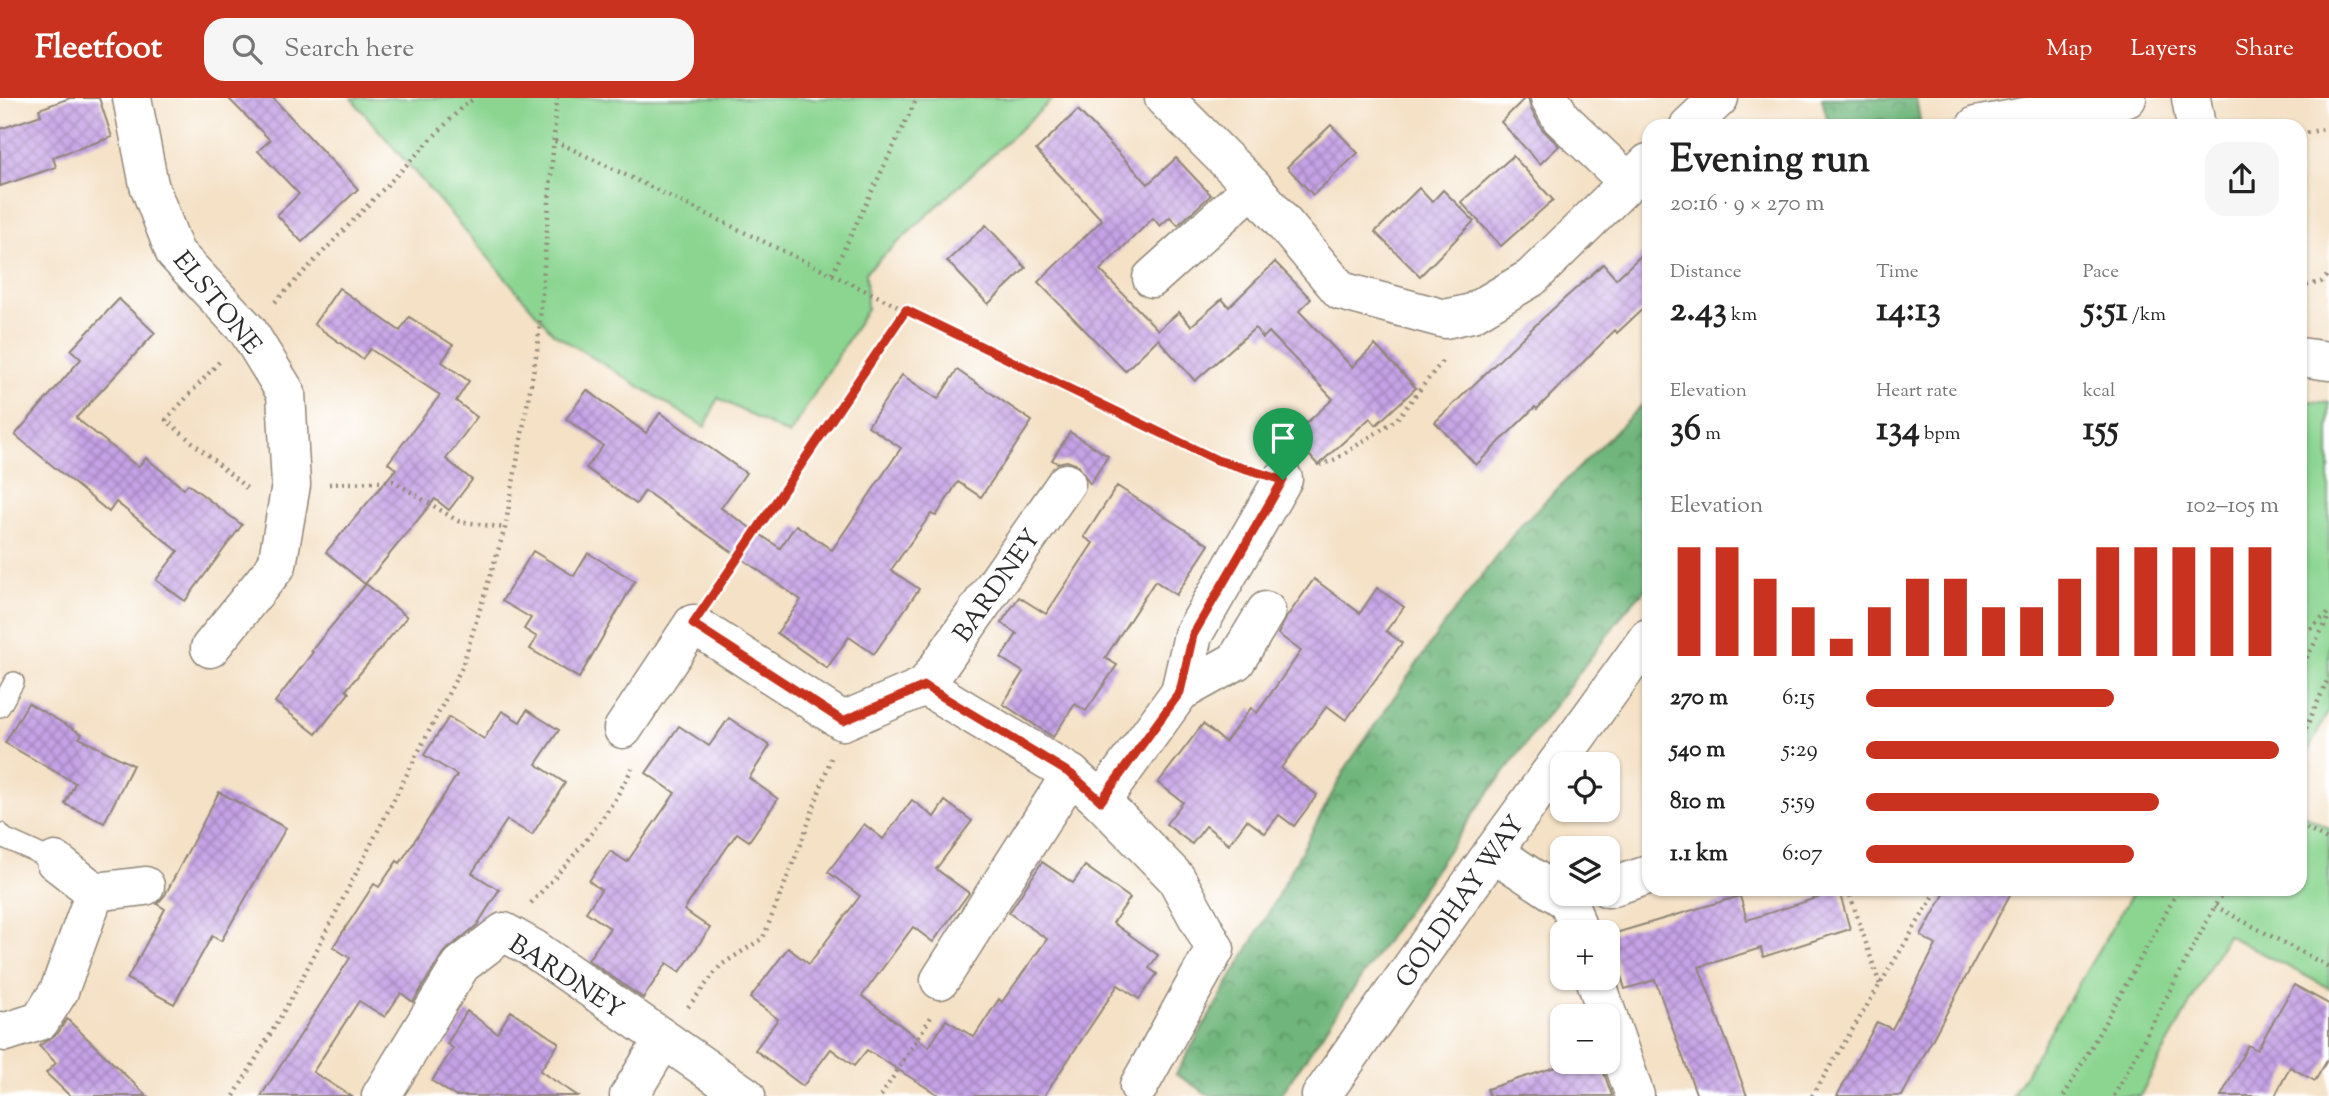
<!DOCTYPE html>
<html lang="en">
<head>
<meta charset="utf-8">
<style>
	body { margin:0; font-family:"Sorts Mill Goudy",serif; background:#f6f6f6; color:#222; height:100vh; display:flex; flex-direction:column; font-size:26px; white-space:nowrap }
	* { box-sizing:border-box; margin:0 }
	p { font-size:23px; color:#767676 }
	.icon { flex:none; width:38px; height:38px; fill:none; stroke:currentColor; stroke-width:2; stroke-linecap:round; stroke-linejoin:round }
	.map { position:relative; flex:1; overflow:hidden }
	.sheet { position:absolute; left:1642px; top:21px; width:665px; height:777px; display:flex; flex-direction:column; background:#fff; border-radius:21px; box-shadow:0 2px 5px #0004 }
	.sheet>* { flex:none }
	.controls { position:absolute; left:1550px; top:654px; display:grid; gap:14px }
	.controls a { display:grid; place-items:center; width:70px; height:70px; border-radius:14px; background:#fff; box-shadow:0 2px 5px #0004; font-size:35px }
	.pin { position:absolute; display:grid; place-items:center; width:60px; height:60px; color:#fff; margin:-72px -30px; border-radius:50% 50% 50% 0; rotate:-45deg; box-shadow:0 0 7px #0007 }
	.pin .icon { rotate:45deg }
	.round { display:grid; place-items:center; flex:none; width:74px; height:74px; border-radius:21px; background:#f6f6f6 }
	.overview { display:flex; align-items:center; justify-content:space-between; height:119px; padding:0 28px }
	h1 { font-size:38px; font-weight:700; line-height:52px }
	.stats { display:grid; grid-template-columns:repeat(3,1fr); gap:10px; height:119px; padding:7px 28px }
	.stats div { display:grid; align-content:center }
	.stats b { font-size:35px; font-weight:700 }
	.stats small { font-size:19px; font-weight:400 }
	.stats p { font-size:19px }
	.chart { height:196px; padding:14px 28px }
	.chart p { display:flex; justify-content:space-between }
	.chart svg { width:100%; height:126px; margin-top:7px; stroke:#c8321e; stroke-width:6 }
	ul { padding:0 28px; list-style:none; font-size:23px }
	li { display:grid; grid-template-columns:112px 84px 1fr; align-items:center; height:52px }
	li i { height:18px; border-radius:9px; background:#c8321e }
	header { display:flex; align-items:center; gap:42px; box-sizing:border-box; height:98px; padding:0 35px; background:#c8321e; color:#fff }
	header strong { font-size:33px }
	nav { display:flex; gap:38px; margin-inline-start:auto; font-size:24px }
	.search { width:490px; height:63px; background:#f6f6f6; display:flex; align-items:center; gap:18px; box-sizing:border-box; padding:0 24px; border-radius:21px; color:#767676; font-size:26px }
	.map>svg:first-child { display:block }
	.green { fill:#8bd591; stroke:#5b805e; stroke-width:2 }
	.forest { fill:url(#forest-crowns); stroke:#4e7053; stroke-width:2 }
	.building { fill:url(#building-cross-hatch) }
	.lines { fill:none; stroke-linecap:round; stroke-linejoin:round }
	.lane-casing { stroke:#908678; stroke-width:22 }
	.street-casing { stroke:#908678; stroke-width:41 }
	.secondary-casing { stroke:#908678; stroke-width:41 }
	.path { stroke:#908678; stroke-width:4.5; stroke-dasharray:2 5; stroke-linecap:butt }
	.lane { stroke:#fff; stroke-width:19 }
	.street { stroke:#fff; stroke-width:38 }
	.secondary { stroke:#fff; stroke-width:38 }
	.route-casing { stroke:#fff; stroke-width:14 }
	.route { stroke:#c8321e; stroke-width:9 }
	.labels { text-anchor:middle; stroke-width:7; stroke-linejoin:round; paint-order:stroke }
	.street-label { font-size:26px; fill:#2b2b2b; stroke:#fff }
</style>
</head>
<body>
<header>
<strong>Fleetfoot</strong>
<div class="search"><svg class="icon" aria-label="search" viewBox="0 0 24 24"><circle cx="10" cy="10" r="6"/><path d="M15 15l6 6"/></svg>Search here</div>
<nav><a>Map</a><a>Layers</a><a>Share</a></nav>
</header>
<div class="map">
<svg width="2329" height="998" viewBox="0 0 2329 998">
	<defs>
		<pattern id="forest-crowns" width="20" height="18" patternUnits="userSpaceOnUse" patternTransform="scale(1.75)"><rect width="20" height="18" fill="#70b67b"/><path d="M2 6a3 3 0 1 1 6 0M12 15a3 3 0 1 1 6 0" fill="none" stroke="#5c9465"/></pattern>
		<pattern id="building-cross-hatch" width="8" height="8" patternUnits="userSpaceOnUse" patternTransform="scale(1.75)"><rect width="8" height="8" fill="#c6a2e6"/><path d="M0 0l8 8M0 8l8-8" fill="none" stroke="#a184bb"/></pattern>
	</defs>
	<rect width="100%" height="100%" fill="#fff"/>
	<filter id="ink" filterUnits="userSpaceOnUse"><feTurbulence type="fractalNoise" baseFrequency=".0143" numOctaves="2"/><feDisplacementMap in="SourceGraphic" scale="14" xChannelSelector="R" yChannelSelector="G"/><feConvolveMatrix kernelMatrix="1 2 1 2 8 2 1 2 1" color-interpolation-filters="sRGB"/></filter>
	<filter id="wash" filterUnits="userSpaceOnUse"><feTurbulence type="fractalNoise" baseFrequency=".00686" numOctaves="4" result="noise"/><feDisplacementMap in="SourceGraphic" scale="28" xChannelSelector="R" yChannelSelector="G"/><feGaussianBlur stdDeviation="1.57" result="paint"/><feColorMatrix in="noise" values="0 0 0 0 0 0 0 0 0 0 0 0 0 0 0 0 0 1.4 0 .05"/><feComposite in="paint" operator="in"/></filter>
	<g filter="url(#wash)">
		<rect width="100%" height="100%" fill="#f4e1c6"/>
		<g class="green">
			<polygon points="351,0 1054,0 866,174 867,211 789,337 718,300 705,329 553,235"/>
			<polygon points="2300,302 2329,305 2329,611 2300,670"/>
			<polygon points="2300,715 2329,730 2329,890 2227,837 2140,998 2012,998 2135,791 2300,791"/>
		</g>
		<g class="forest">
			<polygon points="1822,0 1916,0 1921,28 1829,28"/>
			<polygon points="1648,301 1648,488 1627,511 1476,712 1280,998 1210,998 1176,976 1264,823 1347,668 1440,532 1520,428"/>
		</g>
		<g id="blocks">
			<g class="building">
				<polygon points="70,0 99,0 112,39 53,59 56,69 0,88 0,31 41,17 39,11"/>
				<polygon points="228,0 273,0 358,91 302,144 277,117 299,96 258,53 270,42"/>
				<polygon points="1525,0 1528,0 1531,11 1542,31 1559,48 1540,66 1501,24"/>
				<polygon points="1078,12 1148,86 1176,60 1211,97 1178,127 1170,119 1160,128 1153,120 1100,172 1158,232 1179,214 1191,228 1222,201 1229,209 1275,164 1311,201 1299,213 1352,269 1375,247 1416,290 1376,327 1370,320 1318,367 1292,338 1333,301 1269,234 1263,240 1255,230 1195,283 1158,241 1125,273 1038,184 1102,122 1036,52"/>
				<polygon points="1331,27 1358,55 1313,97 1287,69"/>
				<polygon points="1513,58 1553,102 1501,148 1461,104"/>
				<polygon points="1419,90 1432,104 1443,92 1474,123 1420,178 1375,134"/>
				<polygon points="986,127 1026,170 988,206 947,163"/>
				<polygon points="1648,151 1648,206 1617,235 1615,232 1537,311 1535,309 1476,367 1435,324 1543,220 1603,166 1616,181"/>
				<polygon points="339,190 400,233 409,219 453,247 442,264 469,283 456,303 477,319 446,361 472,382 449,412 435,401 365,486 326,454 396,371 388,365 440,297 370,251 362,261 314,226"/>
				<polygon points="119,201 155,235 76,320 138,369 146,360 184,391 188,386 242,427 185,503 156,482 178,453 116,404 109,414 15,337 81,261 71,252"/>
				<polygon points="957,272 1032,323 981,399 958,384 936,418 931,416 891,472 919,491 874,556 849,539 827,570 777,535 801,502 645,393 636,406 586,370 603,348 566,321 587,292 646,335 660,315 746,375 721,410 780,450 796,427 832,452 901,350 868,328 902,277 938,301"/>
				<polygon points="1070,334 1108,358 1090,386 1078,367 1067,363 1057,365 1052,362"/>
				<polygon points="1117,388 1209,447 1176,497 1155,483 1105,560 1117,567 1086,613 1075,606 1053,639 1003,606 1023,574 1001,560 1017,536 1001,525 1019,499 1046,516 1093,445 1084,439"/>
				<polygon points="533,453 574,478 588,455 635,483 579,580 530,551 537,539 524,531 531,520 502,503"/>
				<polygon points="1314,481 1360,515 1377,490 1404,509 1386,533 1402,545 1346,622 1327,608 1281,670 1317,697 1294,728 1279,717 1265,735 1247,722 1229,746 1206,728 1192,746 1166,726 1183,704 1158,685 1203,626 1225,644 1251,610 1257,615 1301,553 1278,536 1286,520"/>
				<polygon points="366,486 407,519 346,592 349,595 316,636 275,604 313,554 311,553"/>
				<polygon points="28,605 82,636 79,640 133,667 104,725 65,706 75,685 5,645"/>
				<polygon points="527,612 559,632 536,666 565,685 532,737 507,722 472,775 499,792 477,827 443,855 413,904 401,895 385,919 359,903 313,974 351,998 261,998 350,860 333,849 374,786 379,789 397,763 400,765 457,677 424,657 449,619 484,641 502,613 520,624"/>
				<polygon points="729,620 770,648 749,680 778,701 749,743 737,735 684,812 710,830 680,874 667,865 643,900 588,862 610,830 586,814 601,792 589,783 610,753 627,764 675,695 646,675 679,628 709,648"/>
				<polygon points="219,694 286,730 221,843 212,838 174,906 127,881 165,811 157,806 165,797"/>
				<polygon points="912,702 934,719 945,703 972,723 936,771 969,795 933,844 913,829 862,898 929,949 946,922 974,939 999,901 1002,904 1047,841 1009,815 1042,764 1073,785 1085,768 1130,800 1113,825 1158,857 1149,870 1157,876 1139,901 1118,887 1044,998 940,998 867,952 854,968 831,951 803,988 755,952 778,921 750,900 788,850 809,866 860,798 828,774 864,726 883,741"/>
				<polygon points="1947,791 2013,791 1902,998 1837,998 1877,924 1892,931 1936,847 1921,838"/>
				<polygon points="1839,793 1850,831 1763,859 1761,850 1699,869 1747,998 1697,998 1655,882 1625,891 1609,837 1740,798 1747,822"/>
				<polygon points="2294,887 2329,906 2329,959 2315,983 2290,969 2275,998 2221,998 2248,947 2257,952"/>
				<polygon points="467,913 497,935 511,913 559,945 540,973 578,998 455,998 432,983 453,950 447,946"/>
				<polygon points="67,921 147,998 70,998 46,975 56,965 39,948 58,935"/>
				<polygon points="1571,964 1600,964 1612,998 1489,998 1487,991"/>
			</g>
		</g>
	</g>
	<g filter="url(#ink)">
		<use href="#blocks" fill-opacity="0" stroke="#908678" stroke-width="2"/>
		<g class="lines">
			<defs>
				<g id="lane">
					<polyline points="0,609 14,584"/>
					<polyline points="0,735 4,740 55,763"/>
				</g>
				<g id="street">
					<polyline points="132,0 149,87 175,155 248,233 286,295 291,387 277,467 210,550"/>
					<polyline points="1164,0 1253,89 1341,193 1445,221 1472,215 1531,180 1648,65"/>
					<polyline points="1550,0 1561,20 1628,84"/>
					<polyline points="2191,0 2196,28"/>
					<polyline points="1689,28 1719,0"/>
					<polyline points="1976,28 2127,0"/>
					<polyline points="1152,180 1253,89"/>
					<polyline points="925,588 1066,385"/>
					<polyline points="1180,594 1193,537 1283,381"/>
					<polyline points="623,631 693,526 843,623 925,588 1071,676 1101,703 1176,780 1215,851 1139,988"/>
					<polyline points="1101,703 1180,594 1236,563 1266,513"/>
					<polyline points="1493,754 1569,804 1579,835"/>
					<polyline points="55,763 95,794 145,788"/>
					<polyline points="1608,790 1648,777"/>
					<polyline points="1595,880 1608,919"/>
					<polyline points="940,882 1071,676"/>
					<polyline points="1608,919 1635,998"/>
					<polyline points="0,933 6,934 40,923 59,893 95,794"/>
					<polyline points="381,998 461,867 504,834 534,851 746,998"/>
					<polyline points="629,998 663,942"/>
				</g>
				<g id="secondary">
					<polyline points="2300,259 2329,263"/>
					<polyline points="1321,998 1493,754 1648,540"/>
				</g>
			</defs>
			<use href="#lane" class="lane-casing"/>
			<use href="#street" class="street-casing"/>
			<use href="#secondary" class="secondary-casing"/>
			<g class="path">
				<polyline points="2300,36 2329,30"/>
				<polyline points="555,43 1217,362 1245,370"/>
				<polyline points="832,176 917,0"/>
				<polyline points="2300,189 2321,184 2329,176"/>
				<polyline points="275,204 463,8 475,0"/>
				<polyline points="219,264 166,322 249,392"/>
				<polyline points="1320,367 1336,361 1396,322 1441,265 1441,261"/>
				<polyline points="329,386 393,383 458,423 505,430"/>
				<polyline points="716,492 906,212"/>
				<polyline points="2300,540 2329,514"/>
				<polyline points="2300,572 2329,519"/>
				<polyline points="2300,643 2329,579"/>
				<polyline points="2300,727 2329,743"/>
				<polyline points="1848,791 1880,887"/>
				<path d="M531,805C569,764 607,722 632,670"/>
				<polyline points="2215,808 2329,869"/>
				<polyline points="688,909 721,867 763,840 802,743 831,660"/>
				<polyline points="234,998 295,894 462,569 505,430 538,247 557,0"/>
				<polyline points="881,998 931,919"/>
				<polyline points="1812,998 1938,791"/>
				<polyline points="2064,998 2179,791"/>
				<polyline points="2114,998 2224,791"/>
			</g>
			<use href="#lane" class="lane"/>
			<use href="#street" class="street"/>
			<use href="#secondary" class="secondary"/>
		</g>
	</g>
	<g class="lines" filter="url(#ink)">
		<defs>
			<polygon id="route" points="906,212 1217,362 1283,382 1193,537 1180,594 1101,703 1071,676 925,588 843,623 693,526"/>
		</defs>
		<use href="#route" class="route-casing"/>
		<use href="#route" class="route"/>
	</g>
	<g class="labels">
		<g class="street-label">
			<text transform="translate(218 204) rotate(51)" y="9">ELSTONE</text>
			<text transform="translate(996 487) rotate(-55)" y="9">BARDNEY</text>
			<text transform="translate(1459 803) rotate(-55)" y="9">GOLDHAY WAY</text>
			<text transform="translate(567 878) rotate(33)" y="9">BARDNEY</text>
		</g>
	</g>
</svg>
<div class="controls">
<a><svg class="icon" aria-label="locate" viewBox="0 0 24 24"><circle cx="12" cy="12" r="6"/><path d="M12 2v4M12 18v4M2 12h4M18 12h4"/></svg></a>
<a><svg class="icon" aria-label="layers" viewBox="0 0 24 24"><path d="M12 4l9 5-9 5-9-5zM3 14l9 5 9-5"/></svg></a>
<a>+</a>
<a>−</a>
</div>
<div class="pin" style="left:1283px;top:382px;background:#1e9e55"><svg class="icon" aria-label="arrive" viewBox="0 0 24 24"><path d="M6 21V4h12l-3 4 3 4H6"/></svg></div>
<section class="sheet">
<div class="overview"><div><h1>Evening run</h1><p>20:16 · 9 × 270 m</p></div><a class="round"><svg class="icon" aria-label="share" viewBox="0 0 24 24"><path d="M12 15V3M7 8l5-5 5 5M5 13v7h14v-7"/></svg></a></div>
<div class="stats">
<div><p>Distance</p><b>2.43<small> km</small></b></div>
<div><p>Time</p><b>14:13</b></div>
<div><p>Pace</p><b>5:51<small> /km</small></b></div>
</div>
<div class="stats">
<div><p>Elevation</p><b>36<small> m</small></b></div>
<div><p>Heart rate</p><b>134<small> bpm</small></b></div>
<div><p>kcal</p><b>155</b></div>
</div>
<div class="chart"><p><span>Elevation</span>102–105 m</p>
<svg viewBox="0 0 160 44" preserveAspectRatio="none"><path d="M5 44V6M15 44V6M25 44V17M35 44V27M45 44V38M55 44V27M65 44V17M75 44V17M85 44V27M95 44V27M105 44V17M115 44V6M125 44V6M135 44V6M145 44V6M155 44V6"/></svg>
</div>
<ul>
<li><b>270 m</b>6:15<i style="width:60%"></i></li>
<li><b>540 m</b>5:29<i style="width:100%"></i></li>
<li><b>810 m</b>5:59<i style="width:71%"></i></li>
<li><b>1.1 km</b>6:07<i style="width:65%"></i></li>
</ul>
</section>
</div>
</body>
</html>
